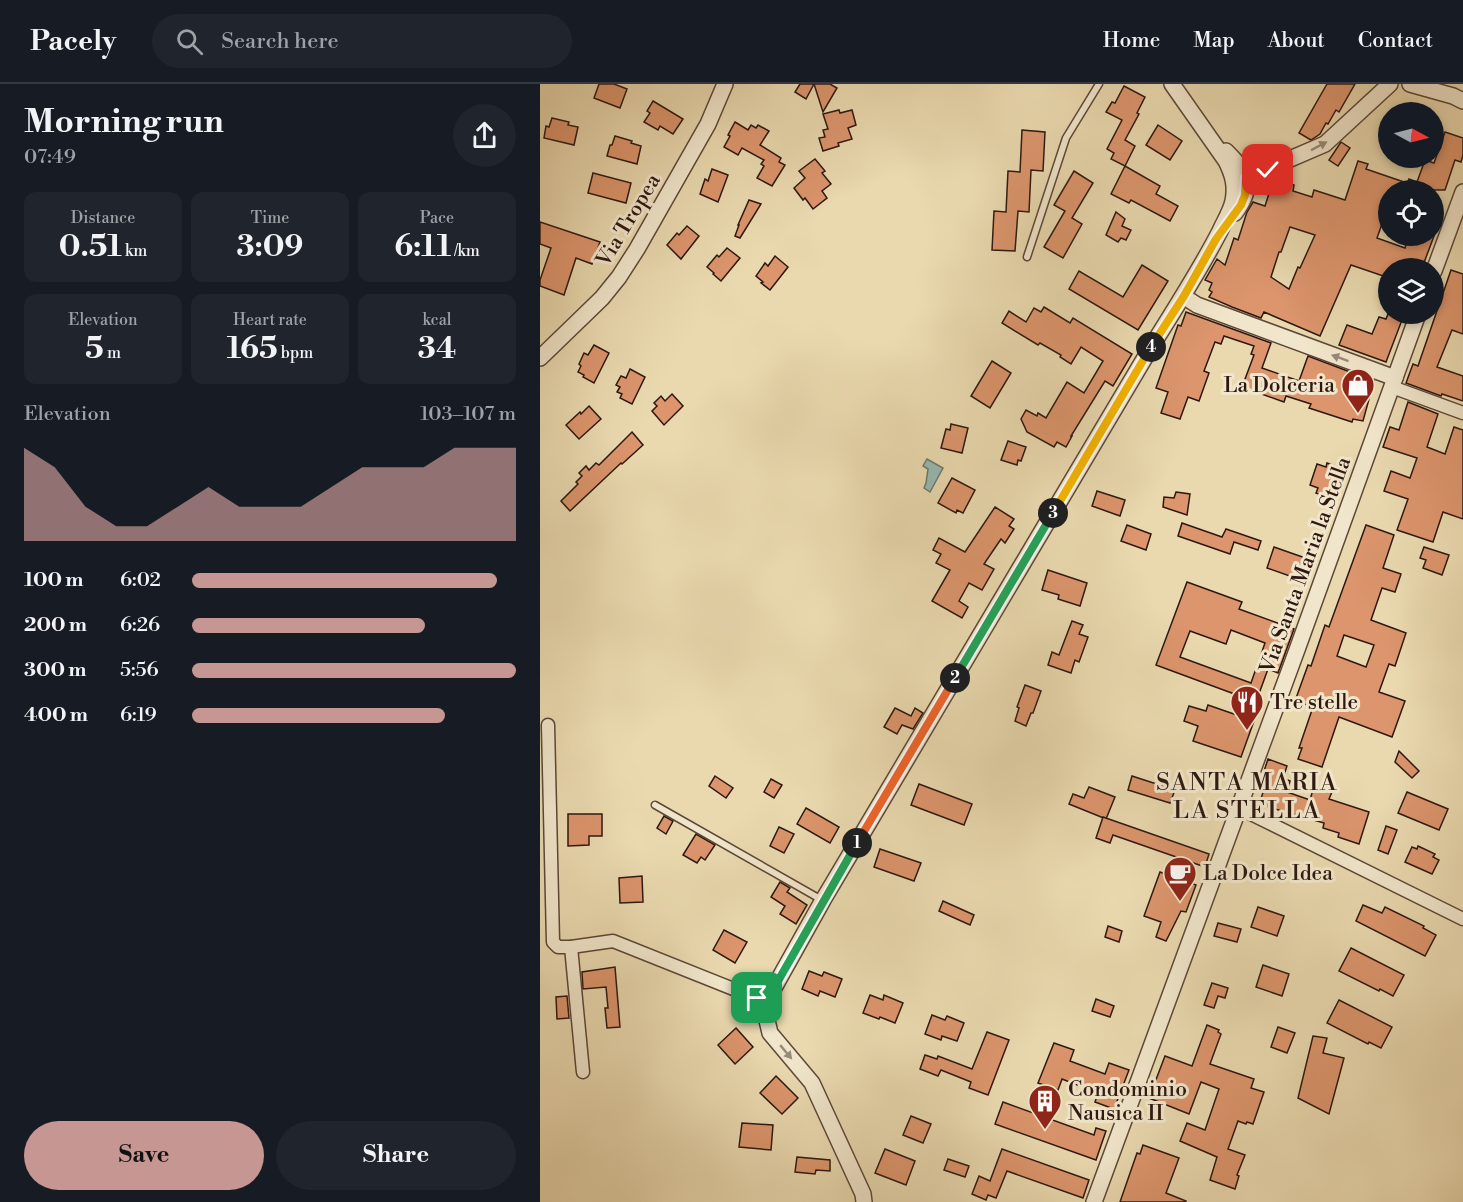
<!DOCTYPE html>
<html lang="en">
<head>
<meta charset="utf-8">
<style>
	body { margin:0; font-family:"Libre Bodoni",serif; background:#20242c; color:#f1f3f6; height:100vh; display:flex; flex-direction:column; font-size:22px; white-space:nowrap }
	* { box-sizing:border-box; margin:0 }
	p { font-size:20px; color:#9ea1a6 }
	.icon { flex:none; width:33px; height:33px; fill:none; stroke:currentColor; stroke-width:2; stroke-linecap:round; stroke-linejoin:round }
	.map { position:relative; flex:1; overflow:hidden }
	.panel { display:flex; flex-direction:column; background:#171b24; width:540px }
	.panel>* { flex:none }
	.needle { width:39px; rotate:97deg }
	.buttons { position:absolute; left:838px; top:18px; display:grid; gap:12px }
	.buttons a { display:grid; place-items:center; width:66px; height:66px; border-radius:50%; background:#171b24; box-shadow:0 3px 9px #0003; font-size:30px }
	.pin { position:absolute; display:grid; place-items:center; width:51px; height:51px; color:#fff; margin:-26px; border-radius:12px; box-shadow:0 3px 9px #0006 }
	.km { position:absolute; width:30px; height:30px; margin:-15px; border-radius:50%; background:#222; color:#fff; font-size:16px; line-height:30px; text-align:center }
	.round { display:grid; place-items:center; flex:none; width:63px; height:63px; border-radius:32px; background:#20242c }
	.overview { display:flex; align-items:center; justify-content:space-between; height:102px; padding:0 24px }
	h1 { font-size:33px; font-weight:800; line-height:45px }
	.metrics { display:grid; grid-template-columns:repeat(3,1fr); gap:9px; height:102px; padding:6px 24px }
	.metrics div { display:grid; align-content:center; border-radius:12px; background:#20242c; text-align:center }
	.metrics b { font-size:30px; font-weight:800 }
	.metrics small { font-size:16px; font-weight:400 }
	.metrics p { font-size:16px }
	.chart { height:168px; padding:12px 24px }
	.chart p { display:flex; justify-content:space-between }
	.chart svg { width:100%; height:108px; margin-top:6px; fill:#c59692; opacity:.7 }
	.action { display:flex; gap:12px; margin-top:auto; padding:12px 24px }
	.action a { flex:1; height:69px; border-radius:36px; background:#c59692; color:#111; font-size:24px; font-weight:800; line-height:69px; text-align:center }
	.action a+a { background:#20242c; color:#f1f3f6 }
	ul { padding:0 24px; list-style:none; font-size:20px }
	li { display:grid; grid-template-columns:96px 72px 1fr; align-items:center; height:45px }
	li i { height:15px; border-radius:8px; background:#c59692 }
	header { display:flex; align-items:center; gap:36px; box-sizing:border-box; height:84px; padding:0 30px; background:#171b24; border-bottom:2px solid #363941 }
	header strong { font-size:28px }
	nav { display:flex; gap:33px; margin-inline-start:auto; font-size:21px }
	.search { width:420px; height:54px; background:#20242c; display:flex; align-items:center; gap:15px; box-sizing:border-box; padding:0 21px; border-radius:33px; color:#9ea1a6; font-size:22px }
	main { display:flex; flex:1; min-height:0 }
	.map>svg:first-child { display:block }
	.water { fill:#98b9b1; stroke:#6d7971; stroke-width:1.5 }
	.building { fill:#dc956c; stroke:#2d1811; stroke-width:1.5; fill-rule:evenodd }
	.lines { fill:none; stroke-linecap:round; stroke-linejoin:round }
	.service-casing { stroke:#5c4838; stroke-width:9 }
	.minor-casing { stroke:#5c4838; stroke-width:15 }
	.tertiary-casing { stroke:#5c4838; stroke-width:18 }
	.service { stroke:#f1e6cb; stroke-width:6 }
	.minor { stroke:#f1e6cb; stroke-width:12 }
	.tertiary { stroke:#f1e6cb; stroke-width:15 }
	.oneway { fill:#998977 }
	.split-1-casing { stroke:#fff; stroke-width:12 }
	.split-2-casing { stroke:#fff; stroke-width:12 }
	.split-3-casing { stroke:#fff; stroke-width:12 }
	.split-4-casing { stroke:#fff; stroke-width:12 }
	.split-5-casing { stroke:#fff; stroke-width:12 }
	.split-1 { stroke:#22a559; stroke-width:8 }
	.split-2 { stroke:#f0652b; stroke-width:8 }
	.split-3 { stroke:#22a559; stroke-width:8 }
	.split-4 { stroke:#f5b400; stroke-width:8 }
	.split-5 { stroke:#f5b400; stroke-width:8 }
	.labels { text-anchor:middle; stroke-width:6; stroke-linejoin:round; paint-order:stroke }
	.street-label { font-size:21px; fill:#2d1811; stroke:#f1e6cb }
	.poi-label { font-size:21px; fill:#2d1811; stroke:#f1e6cb; text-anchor:start }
	.quarter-label { font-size:24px; letter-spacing:1.5px; fill:#2d1811; stroke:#f1e6cb }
</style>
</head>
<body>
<header>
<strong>Pacely</strong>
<div class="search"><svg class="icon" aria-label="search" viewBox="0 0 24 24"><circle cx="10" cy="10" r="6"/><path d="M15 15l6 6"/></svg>Search here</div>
<nav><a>Home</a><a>Map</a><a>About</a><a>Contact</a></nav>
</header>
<main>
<section class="panel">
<div class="overview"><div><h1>Morning run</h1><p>07:49</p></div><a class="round"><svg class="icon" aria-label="share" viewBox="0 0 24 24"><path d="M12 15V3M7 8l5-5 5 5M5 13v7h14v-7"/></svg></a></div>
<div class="metrics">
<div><p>Distance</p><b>0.51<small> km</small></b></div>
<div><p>Time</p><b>3:09</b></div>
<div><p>Pace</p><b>6:11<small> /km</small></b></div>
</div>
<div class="metrics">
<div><p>Elevation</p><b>5<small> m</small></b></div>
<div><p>Heart rate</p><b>165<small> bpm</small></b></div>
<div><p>kcal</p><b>34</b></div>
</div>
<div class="chart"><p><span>Elevation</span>103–107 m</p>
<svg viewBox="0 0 160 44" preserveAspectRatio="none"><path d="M0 44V6L10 14L20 30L30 38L40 38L50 30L60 22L70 30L80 30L90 30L100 22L110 14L120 14L130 14L140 6L150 6L160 6V44z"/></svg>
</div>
<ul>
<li><b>100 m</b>6:02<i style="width:94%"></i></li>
<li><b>200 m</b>6:26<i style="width:72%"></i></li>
<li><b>300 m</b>5:56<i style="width:100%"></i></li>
<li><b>400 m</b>6:19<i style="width:78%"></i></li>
</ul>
<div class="action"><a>Save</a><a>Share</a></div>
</section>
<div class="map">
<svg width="923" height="1118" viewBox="0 0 923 1118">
	<rect width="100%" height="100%" fill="#ead9af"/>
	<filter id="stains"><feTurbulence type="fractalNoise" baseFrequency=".00333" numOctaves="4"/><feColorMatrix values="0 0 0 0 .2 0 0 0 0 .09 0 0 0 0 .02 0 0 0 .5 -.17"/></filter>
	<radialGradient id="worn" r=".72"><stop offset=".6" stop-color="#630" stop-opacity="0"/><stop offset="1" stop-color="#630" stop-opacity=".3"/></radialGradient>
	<polygon class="water" points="387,375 403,384 390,408 384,404 386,399 388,385 383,382"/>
	<g class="building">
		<polygon points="59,0 74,0 87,5 80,24 54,14"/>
		<polygon points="260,0 290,0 297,4 283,28 274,0 266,15 255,8"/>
		<polygon points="787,0 815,0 799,28 796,26 788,40 786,39 780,50 771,56 759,49"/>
		<polygon points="584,2 605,13 597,29 599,30 585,56 595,62 585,82 571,75 574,69 567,65 582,36 566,28 572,18 575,19"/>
		<polygon points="113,17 143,35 133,50 120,42 118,46 104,38 110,29 107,27"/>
		<polygon points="299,26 300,29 312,26 316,41 308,44 312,55 298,59 299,62 283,67 279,54 285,53 283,46 288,45 283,30"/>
		<polygon points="12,34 29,38 28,41 38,43 34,61 4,54 6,42 9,43"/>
		<polygon points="195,38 208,46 211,41 216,44 218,41 229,47 220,61 241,74 239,78 245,81 232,102 217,94 224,82 221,80 224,76 202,64 198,71 184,63 190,52 188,51"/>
		<polygon points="618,41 642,57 630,76 606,61"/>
		<polygon points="482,46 505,48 503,87 491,86 489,128 478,127 475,167 452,166 454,127 466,128 468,87 480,88"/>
		<path d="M905,48L923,54V71L921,78L915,76L905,106H849V120L837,154L865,164L869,152H894L882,184H849V194L811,181L780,252L724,228L721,234L692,223L669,213L672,208L669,206L672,199L665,196L677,175L685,181L694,154L698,156L707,128L713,118L725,122L732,100L735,101L737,95L754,101L753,107L772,113L774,106L805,116L818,77L828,80L826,85L867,99L869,95L877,98L885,76L894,79ZM750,143L775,151L760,184L758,183L749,205L731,193L739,168H741Z"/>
		<polygon points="75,52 92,57 91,59 101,62 97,80 67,72 70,61 72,61"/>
		<polygon points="801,58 810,64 798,82 789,76"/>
		<polygon points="275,75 285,87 282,89 291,100 282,107 287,114 273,125 265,114 263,116 254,104 265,94 259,87"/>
		<polygon points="585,82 620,102 616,110 638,122 630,137 591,116 589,119 571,110"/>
		<polygon points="172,85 188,91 178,118 160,110 165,95 168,97"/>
		<polygon points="534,87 553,99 532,134 542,140 523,174 504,163 525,127 514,121"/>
		<polygon points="53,89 91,99 86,119 48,109"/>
		<polygon points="209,116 221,120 200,154 195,152 199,141 198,141"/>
		<polygon points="576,128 585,135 582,142 591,146 586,156 581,154 578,158 566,151"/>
		<polygon points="0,138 60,158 52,180 36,174 24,211 0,202 0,196 11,164 0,160"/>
		<polygon points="147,142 159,152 141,175 127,161 137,149 139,151"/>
		<polygon points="187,164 200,174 181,197 173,190 174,189 167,183 177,171 179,173"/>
		<polygon points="235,172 248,183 230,206 221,199 223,198 216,192 225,179 228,182"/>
		<polygon points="602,181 628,197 598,246 529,205 539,187 583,213"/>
		<polygon points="911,186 923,190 923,250 912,246 897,283 923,292 923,317 902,310 901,312 866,299 873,280 878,282"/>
		<polygon points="504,223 530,239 533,234 592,270 573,302 565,297 531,352 532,352 526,363 517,358 514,363 487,348 481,335 486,326 497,332 498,329 506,334 527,298 544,309 563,277 541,263 531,280 520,273 521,271 500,259 498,261 462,239 469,227 486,238 494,224 501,228"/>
		<polygon points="646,228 731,259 722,284 759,297 768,272 834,297 823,337 813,335 812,338 769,324 771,320 746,312 744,318 702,303 714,271 711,270 714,262 684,252 681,260 675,258 664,287 669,289 659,317 648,313 640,335 621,329 628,308 616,304 638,241 641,242"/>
		<polygon points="848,230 862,236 846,278 799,261 807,241 832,250 839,233 846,235"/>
		<polygon points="54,261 69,269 54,299 43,293 44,291 38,288 41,282 39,280 44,269 48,271"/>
		<polygon points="452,277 471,289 450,324 431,312"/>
		<polygon points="90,285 105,293 92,320 80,314 82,310 77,308 80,303 76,301 81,292 86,294"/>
		<polygon points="132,310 143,322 124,341 112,327 117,322 114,319 121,312 125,317"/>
		<polygon points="868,318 898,330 887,363 905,370 914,343 923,346 923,435 903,428 893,458 857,446 868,415 844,407 851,387 870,394 877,374 843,363 850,343 859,346"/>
		<polygon points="49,322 61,335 39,355 26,341 40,328 41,330"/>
		<polygon points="411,340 428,344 422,369 401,364 406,345 410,346"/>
		<polygon points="92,348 103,361 82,380 81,379 30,427 21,417 38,400 36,398 42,392 39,389 46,382 49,386 56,379 59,381"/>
		<polygon points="468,357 486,363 481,377 478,376 477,381 461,376"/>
		<polygon points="787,379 803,385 793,415 776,409 778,404 770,401 777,380 786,383"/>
		<polygon points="412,394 435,406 423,429 417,426 416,429 398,419"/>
		<polygon points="557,407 585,416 580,432 552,422"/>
		<polygon points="636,408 650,410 647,431 623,423 624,413 634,414"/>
		<polygon points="455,423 474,435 469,442 474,445 465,459 461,455 444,480 454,485 442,506 429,499 419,517 428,523 422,534 392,517 410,486 396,479 401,470 393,466 399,454 425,468"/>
		<polygon points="642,439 682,453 686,445 721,457 718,466 694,458 690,470 638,452"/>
		<polygon points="587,441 611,450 606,466 581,457"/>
		<path d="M826,441L854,451L843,484L861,490L855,508L842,504L831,536L866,549L855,582L849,580L839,608L865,617L852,653L799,633L782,683L758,675L762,664H759L773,623L755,617L768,581L771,582L785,541L789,543ZM804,551L834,561L826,583L797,572Z"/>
		<polygon points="734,463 771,476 764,497 727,484"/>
		<polygon points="884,463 909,471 902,491 883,484 886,476 880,474"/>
		<polygon points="508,486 547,499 540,522 518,515 519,511 502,506"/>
		<path d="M647,498L702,518L699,525L754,545L738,589L728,585L716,618L616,581ZM691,546L725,559L711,599L640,573L650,547L686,560Z"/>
		<polygon points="532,537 543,541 539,550 548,553 539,578 535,576 531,589 508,581 512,568 519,571"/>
		<polygon points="485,601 501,607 493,629 491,629 486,642 475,637 479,624 477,623"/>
		<polygon points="668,621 714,637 701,673 653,657 658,642 644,637 649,622 666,627"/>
		<polygon points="355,624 371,632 375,624 383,629 373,645 362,641 357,650 344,643"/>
		<polygon points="859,667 879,687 872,694 855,678"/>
		<polygon points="728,675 747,682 743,694 750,697 747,708 770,716 774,702 792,708 789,715 829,728 819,760 798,753 799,749 783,744 784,739 728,723 728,720 720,718 729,689 724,687"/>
		<polygon points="175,692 193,704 186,714 169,702"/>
		<polygon points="592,692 635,706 630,719 588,706"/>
		<polygon points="231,695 242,701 234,714 224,708"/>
		<polygon points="379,700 432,720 424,741 371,721"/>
		<polygon points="549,703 575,713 566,735 529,720 533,710 544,714"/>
		<polygon points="867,708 908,725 899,746 858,729"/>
		<polygon points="266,724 299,743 290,759 257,740"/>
		<polygon points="28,730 62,730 62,752 49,752 49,761 28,762"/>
		<polygon points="124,732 133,737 126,750 117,744"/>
		<polygon points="563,733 669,770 665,783 573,751 570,759 556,754"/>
		<polygon points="846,742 857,746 848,770 838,766"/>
		<polygon points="239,743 254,750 244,769 230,762"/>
		<polygon points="156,750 175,761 165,776 161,773 157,779 143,771"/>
		<polygon points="878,762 895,770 893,773 899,776 892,790 865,778 872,763 877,765"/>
		<polygon points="340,765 381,779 374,797 334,783"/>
		<polygon points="620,788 656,801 646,828 641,827 626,857 616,853 621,838 604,832"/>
		<polygon points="102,792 103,818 80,819 79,794"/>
		<polygon points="240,798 250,804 247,808 267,821 256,840 240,830 245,822 231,813"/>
		<polygon points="403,817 434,831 430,841 399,827"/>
		<polygon points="823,821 842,829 845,823 884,842 883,844 896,851 885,872 816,837"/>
		<polygon points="718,823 744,832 737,852 711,843"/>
		<polygon points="678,839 701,845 697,858 674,852"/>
		<polygon points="568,842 582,847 579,858 565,853"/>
		<polygon points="184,846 207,858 195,879 173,866"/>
		<polygon points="811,864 864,891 853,912 840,905 839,907 799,887"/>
		<polygon points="723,881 749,890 742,912 716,903"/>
		<polygon points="75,883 80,943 67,944 65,924 68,924 66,903 43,905 42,888"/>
		<polygon points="269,887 282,892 284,888 302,895 295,913 280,907 278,912 262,905"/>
		<polygon points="672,899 688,904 685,914 678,912 674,924 664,921"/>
		<polygon points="330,911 343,916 344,911 363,919 355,939 340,933 339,935 323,929"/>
		<polygon points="27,912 29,934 17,935 16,913"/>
		<polygon points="556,915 574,922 570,933 552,927"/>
		<polygon points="799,916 852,943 841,964 829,958 828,960 787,939"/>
		<polygon points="392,931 405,936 407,932 424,939 417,957 402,952 401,956 385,950"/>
		<polygon points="667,941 679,946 678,948 681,950 670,980 714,995 711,1004 724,1008 713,1040 707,1038 706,1040 698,1037 688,1065 705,1071 697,1091 699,1092 695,1105 670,1096 677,1073 640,1057 647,1039 665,1046 679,1005 661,998 649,1030 609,1014 625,972 652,982"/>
		<polygon points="738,943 755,949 747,969 731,963"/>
		<polygon points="196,944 213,963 195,980 178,961"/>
		<polygon points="447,948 469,956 448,1011 429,1004 431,998 401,986 398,992 380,985 385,971 397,975 398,972 432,985"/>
		<polygon points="773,952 787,954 783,969 804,974 789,1030 758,1014"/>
		<polygon points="514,959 534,966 530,977 565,990 569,979 589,986 574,1025 555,1018 558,1009 522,995 518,1006 498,999"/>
		<polygon points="236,992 258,1014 242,1030 220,1009"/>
		<polygon points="463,1018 554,1051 556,1044 566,1047 556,1076 455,1040"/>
		<polygon points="371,1032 391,1040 383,1059 363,1051"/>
		<polygon points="202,1039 233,1041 231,1066 199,1063"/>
		<polygon points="603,1061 639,1074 626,1109 646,1117 646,1118 580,1118 597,1069 600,1070"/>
		<polygon points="345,1065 375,1077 366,1101 335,1089"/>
		<polygon points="462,1065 549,1096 543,1114 467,1087 456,1114 448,1111 446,1116 432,1110 439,1092 450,1097"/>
		<polygon points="257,1073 290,1076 290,1087 276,1086 275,1090 255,1088"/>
		<polygon points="408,1075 429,1082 425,1093 404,1086"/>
	</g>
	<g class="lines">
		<defs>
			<g id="service">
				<polyline points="487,173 526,54 559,0"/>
				<polyline points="115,721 282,816"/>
			</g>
			<g id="minor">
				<polyline points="852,303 923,329"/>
				<polyline points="8,641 13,858 18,863 31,863 73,857 226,918"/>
				<polyline points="699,724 923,835"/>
				<polyline points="31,863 43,988"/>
			</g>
			<g id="tertiary">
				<polyline points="870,0 913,12 923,17"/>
				<path d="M686,67C708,89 715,102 695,129"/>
				<polyline points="695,96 699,97 785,60 850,0"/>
				<polyline points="894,187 923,108"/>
				<polyline points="643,212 657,221 855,294"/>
				<polyline points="0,274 62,214 79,193 97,165 168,40 185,0"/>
				<path d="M324,1118L323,1110L272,999L230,949L225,928L226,918L283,816L613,260C636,223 660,186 680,147C684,138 691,127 693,117C696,102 693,91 686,77L632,0"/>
				<polyline points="554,1118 758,563 878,230"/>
			</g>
		</defs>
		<use href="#service" class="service-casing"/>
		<use href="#minor" class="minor-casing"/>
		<use href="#tertiary" class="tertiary-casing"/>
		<use href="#service" class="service"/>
		<use href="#minor" class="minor"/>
		<use href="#tertiary" class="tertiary"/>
	</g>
	<defs><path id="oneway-solid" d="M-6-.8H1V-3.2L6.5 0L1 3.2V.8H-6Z" transform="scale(1.5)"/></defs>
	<g class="oneway">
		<use href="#oneway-solid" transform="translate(779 62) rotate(-28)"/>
		<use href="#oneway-solid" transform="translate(800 274) rotate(-160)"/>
		<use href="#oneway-solid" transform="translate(246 968) rotate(50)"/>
	</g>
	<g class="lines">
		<defs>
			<polyline id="split-1" points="217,914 226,918 317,759"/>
			<polyline id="split-2" points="317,759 415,594"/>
			<polyline id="split-3" points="415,594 513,429"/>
			<polyline id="split-4" points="513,429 611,263"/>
			<polyline id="split-5" points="611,263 644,212 676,155 701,121 705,111 706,94 728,86"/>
		</defs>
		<use href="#split-1" class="split-1-casing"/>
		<use href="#split-2" class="split-2-casing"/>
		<use href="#split-3" class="split-3-casing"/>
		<use href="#split-4" class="split-4-casing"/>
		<use href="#split-5" class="split-5-casing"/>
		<use href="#split-1" class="split-1"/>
		<use href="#split-2" class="split-2"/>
		<use href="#split-3" class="split-3"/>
		<use href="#split-4" class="split-4"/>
		<use href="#split-5" class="split-5"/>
	</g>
	<defs>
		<symbol id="shop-pin" viewBox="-11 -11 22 30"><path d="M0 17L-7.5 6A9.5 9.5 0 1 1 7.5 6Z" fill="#8f2418" stroke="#f1e6cb"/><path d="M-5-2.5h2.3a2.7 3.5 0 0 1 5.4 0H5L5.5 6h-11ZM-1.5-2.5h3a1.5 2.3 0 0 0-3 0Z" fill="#fff"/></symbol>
		<symbol id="restaurant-pin" viewBox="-11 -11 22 30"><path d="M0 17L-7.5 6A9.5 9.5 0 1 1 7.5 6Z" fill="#8f2418" stroke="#f1e6cb"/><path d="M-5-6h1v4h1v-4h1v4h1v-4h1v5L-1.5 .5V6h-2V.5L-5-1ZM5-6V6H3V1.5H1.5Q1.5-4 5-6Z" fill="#fff"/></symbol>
		<symbol id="cafe-pin" viewBox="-11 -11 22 30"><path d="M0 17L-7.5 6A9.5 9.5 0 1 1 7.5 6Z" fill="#8f2418" stroke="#f1e6cb"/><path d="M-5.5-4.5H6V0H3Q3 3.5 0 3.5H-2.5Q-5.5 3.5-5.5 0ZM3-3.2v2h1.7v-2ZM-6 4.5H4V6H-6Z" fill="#fff"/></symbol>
		<symbol id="building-pin" viewBox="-11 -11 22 30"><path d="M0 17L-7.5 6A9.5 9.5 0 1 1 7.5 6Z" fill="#8f2418" stroke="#f1e6cb"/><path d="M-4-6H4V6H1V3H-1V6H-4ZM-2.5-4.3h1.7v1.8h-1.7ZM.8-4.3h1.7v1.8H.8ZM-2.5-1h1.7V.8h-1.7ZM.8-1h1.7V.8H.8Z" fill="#fff"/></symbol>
	</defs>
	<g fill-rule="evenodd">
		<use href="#shop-pin" x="799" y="282" width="38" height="52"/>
		<use href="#restaurant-pin" x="688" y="599" width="38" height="52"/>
		<use href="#cafe-pin" x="621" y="770" width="38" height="52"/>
		<use href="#building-pin" x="486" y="998" width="38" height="52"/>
	</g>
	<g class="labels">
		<g class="street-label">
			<text transform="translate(88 136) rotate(-59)" y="7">Via Tropea</text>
			<text transform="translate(765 481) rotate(-70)" y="7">Via Santa Maria la Stella</text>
		</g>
		<g class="poi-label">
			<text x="795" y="308" text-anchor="end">La Dolceria</text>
			<text x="730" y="625">Tre stelle</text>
			<text x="663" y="796">La Dolce Idea</text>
			<text x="528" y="1012">Condominio<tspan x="528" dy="24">Nausica II</tspan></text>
		</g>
		<g class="quarter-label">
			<text x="707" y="706">SANTA MARIA<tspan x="707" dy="28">LA STELLA</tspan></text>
		</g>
	</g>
	<rect width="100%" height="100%" filter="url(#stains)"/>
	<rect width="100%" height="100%" fill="url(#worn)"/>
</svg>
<div class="buttons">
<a><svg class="needle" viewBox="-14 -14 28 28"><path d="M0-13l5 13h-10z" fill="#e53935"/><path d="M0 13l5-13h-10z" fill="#9ea1a6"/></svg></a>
<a><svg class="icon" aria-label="locate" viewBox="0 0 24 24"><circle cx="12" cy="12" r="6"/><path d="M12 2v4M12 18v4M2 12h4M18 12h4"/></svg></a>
<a><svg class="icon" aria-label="layers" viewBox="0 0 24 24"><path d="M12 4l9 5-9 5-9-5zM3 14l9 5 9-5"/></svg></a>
</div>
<div class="pin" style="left:217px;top:914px;background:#1e9e55"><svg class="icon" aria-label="arrive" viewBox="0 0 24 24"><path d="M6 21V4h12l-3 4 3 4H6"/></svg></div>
<div class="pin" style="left:728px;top:86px;background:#d93025"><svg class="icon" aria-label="check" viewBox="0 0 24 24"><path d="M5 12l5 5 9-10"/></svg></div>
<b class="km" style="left:317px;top:759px">1</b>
<b class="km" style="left:415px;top:594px">2</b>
<b class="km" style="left:513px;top:429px">3</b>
<b class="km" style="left:611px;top:263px">4</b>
</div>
</main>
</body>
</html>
